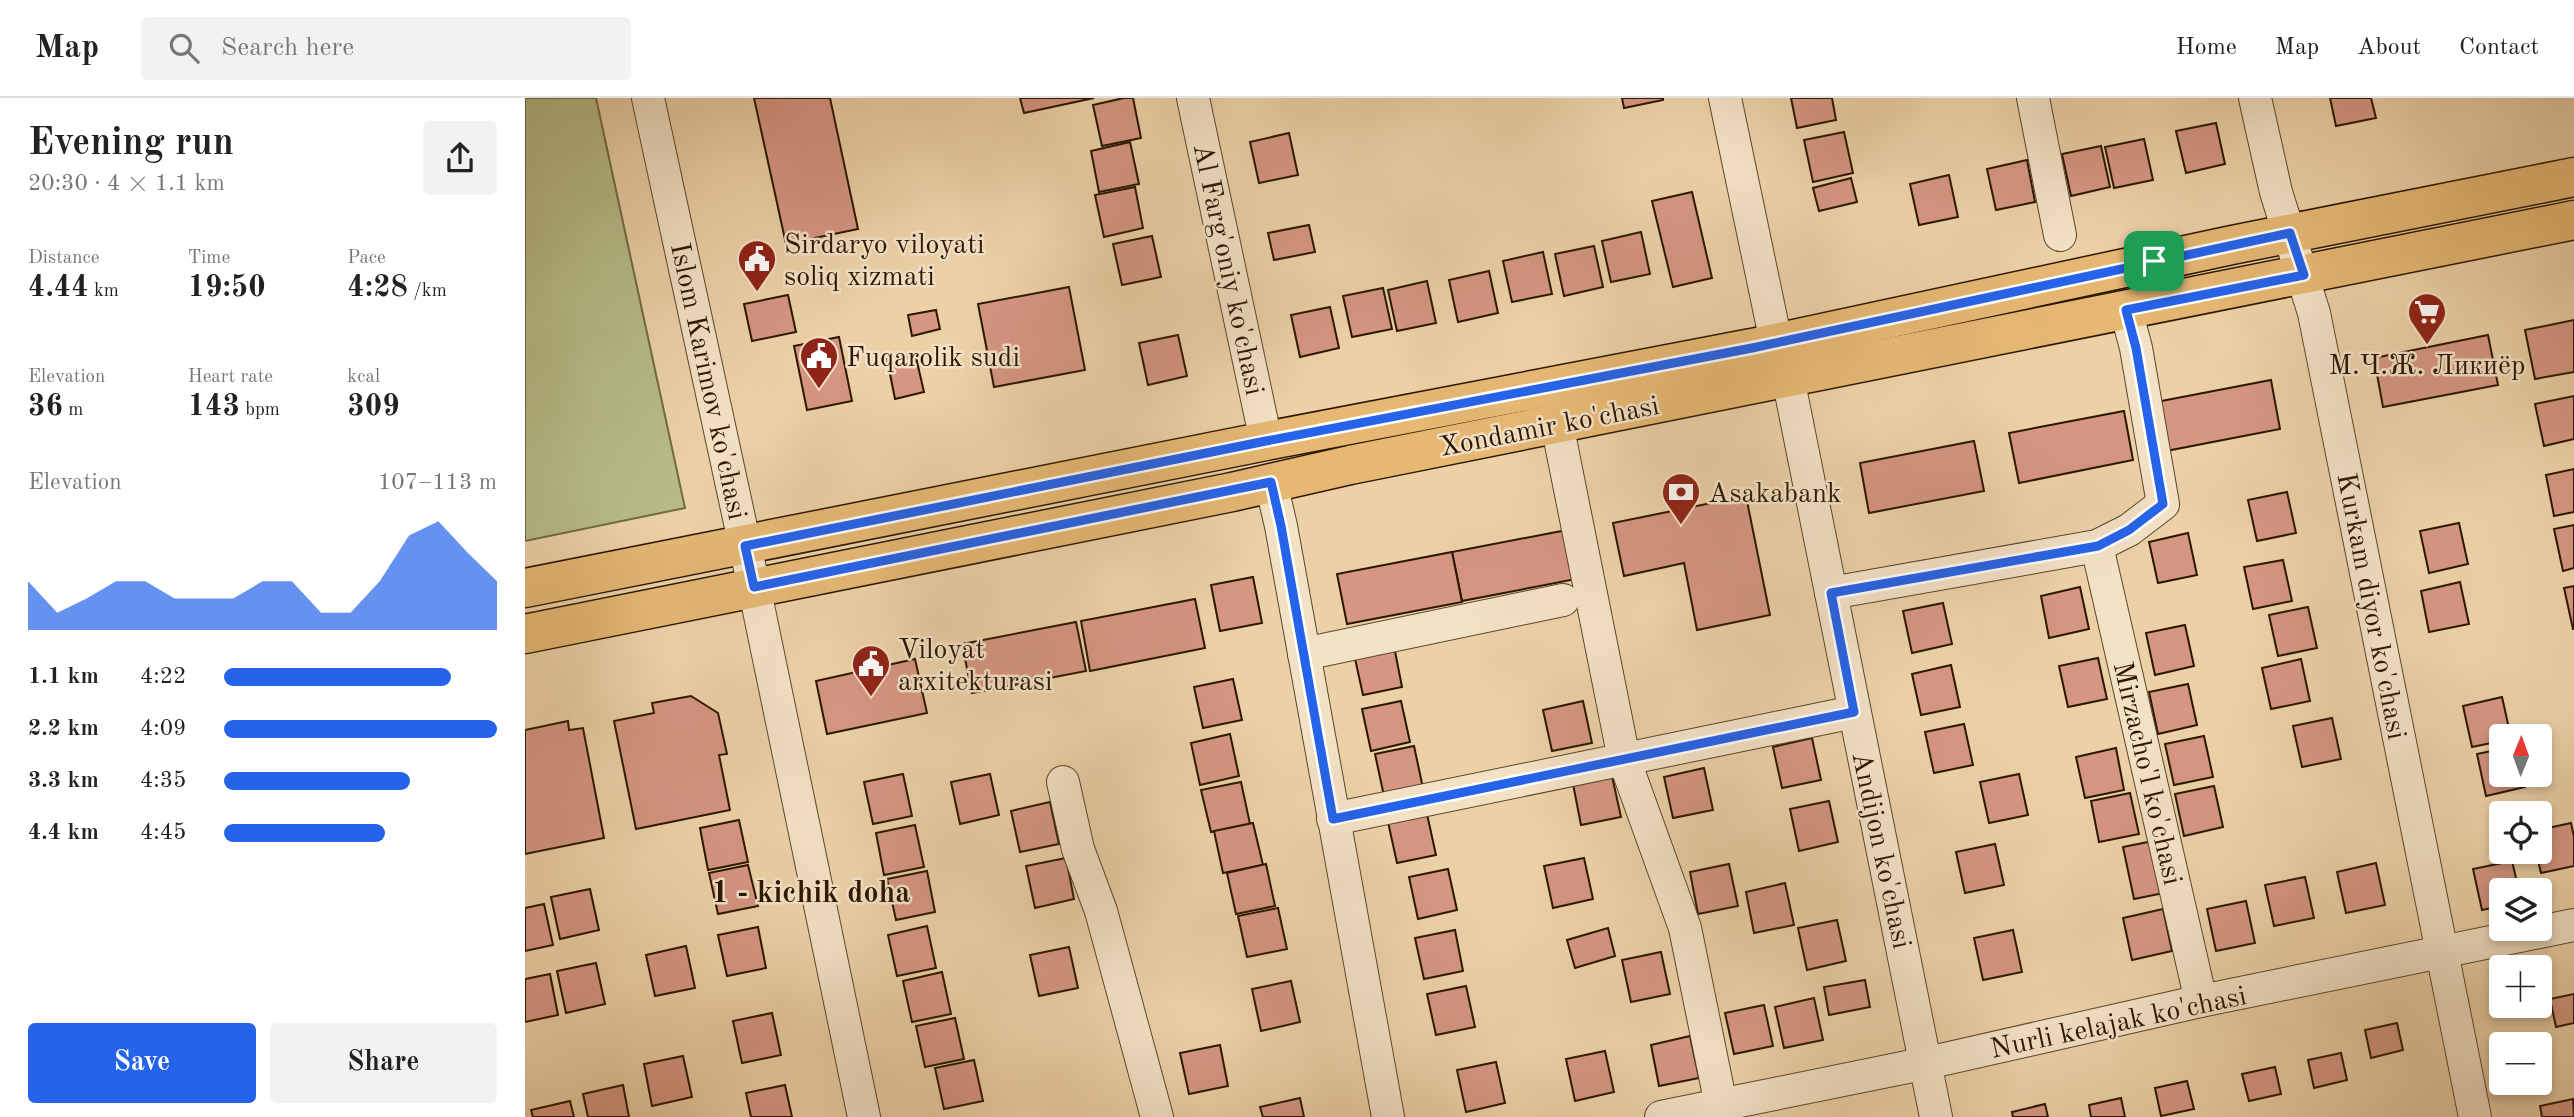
<!DOCTYPE html>
<html lang="en">
<head>
<meta charset="utf-8">
<style>
	body { margin:0; font-family:"Old Standard TT",serif; background:#f2f2f2; color:#222; height:100vh; display:flex; flex-direction:column; font-size:26px; white-space:nowrap }
	* { box-sizing:border-box; margin:0 }
	p { font-size:23px; color:#767676 }
	.icon { flex:none; width:38px; height:38px; fill:none; stroke:currentColor; stroke-width:2; stroke-linecap:round; stroke-linejoin:round }
	.map { position:relative; flex:1; overflow:hidden }
	.panel { display:flex; flex-direction:column; background:#fff; width:525px }
	.panel>* { flex:none }
	.needle { width:46px; rotate:1deg }
	.fabs { position:absolute; left:1964px; top:626px; display:grid; gap:14px }
	.fabs a { display:grid; place-items:center; width:63px; height:63px; border-radius:7px; background:#fff; box-shadow:0 4px 10px #0003; font-size:35px }
	.pin { position:absolute; display:grid; place-items:center; width:60px; height:60px; color:#fff; margin:-30px; border-radius:14px; box-shadow:0 4px 10px #0006 }
	.round { display:grid; place-items:center; flex:none; width:74px; height:74px; border-radius:7px; background:#f2f2f2 }
	.summary { display:flex; align-items:center; justify-content:space-between; height:119px; padding:0 28px }
	h1 { font-size:38px; font-weight:800; line-height:52px }
	.stats { display:grid; grid-template-columns:repeat(3,1fr); gap:10px; height:119px; padding:7px 28px }
	.stats div { display:grid; align-content:center }
	.stats b { font-size:30px; font-weight:800 }
	.stats small { font-size:19px; font-weight:400 }
	.stats p { font-size:19px }
	.chart { height:196px; padding:14px 28px }
	.chart p { display:flex; justify-content:space-between }
	.chart svg { width:100%; height:126px; margin-top:7px; fill:#2563eb; opacity:.7 }
	.button { display:flex; gap:14px; margin-top:auto; padding:14px 28px }
	.button a { flex:1; height:80px; border-radius:7px; background:#2563eb; color:#fff; font-size:28px; font-weight:800; line-height:80px; text-align:center }
	.button a+a { background:#f2f2f2; color:#222 }
	ul { padding:0 28px; list-style:none; font-size:23px }
	li { display:grid; grid-template-columns:112px 84px 1fr; align-items:center; height:52px }
	li i { height:18px; border-radius:9px; background:#2563eb }
	header { display:flex; align-items:center; gap:42px; box-sizing:border-box; height:98px; padding:0 35px; background:#fff; border-bottom:2px solid #e0e0e0 }
	header strong { font-size:33px }
	nav { display:flex; gap:38px; margin-inline-start:auto; font-size:24px }
	.search { width:490px; height:63px; background:#f2f2f2; display:flex; align-items:center; gap:18px; box-sizing:border-box; padding:0 24px; border-radius:7px; color:#767676; font-size:26px }
	main { display:flex; flex:1; min-height:0 }
	.map>svg:first-child { display:block }
	.green { fill:#b6bc88; stroke:#706a44; stroke-width:2 }
	.building { fill:#d59682; stroke:#2b1700; stroke-width:2 }
	.lines { fill:none; stroke-linecap:round; stroke-linejoin:round }
	.minor-casing { stroke:#5b462a; stroke-width:34 }
	.major-casing { stroke:#2b1700; stroke-width:41 }
	.minor { stroke:#f3e1c6; stroke-width:32 }
	.major { stroke:#e6b874; stroke-width:38 }
	.route-casing { stroke:#fff; stroke-width:14 }
	.route { stroke:#2563eb; stroke-width:9 }
	.labels { text-anchor:middle; stroke-width:5; stroke-linejoin:round; paint-order:stroke }
	.poi-label { font-size:28px; fill:#2b1700; stroke:#f3e1c6; text-anchor:start }
	.street-label { font-size:28px; fill:#2b1700; stroke:#f3e1c6 }
	.neighbourhood-label { font-size:30px; font-weight:bold; fill:#2b1700; stroke:#f3e1c6 }
</style>
</head>
<body>
<header>
<strong>Map</strong>
<div class="search"><svg class="icon" aria-label="search" viewBox="0 0 24 24"><circle cx="10" cy="10" r="6"/><path d="M15 15l6 6"/></svg>Search here</div>
<nav><a>Home</a><a>Map</a><a>About</a><a>Contact</a></nav>
</header>
<main>
<section class="panel">
<div class="summary"><div><h1>Evening run</h1><p>20:30 · 4 × 1.1 km</p></div><a class="round"><svg class="icon" aria-label="share" viewBox="0 0 24 24"><path d="M12 15V3M7 8l5-5 5 5M5 13v7h14v-7"/></svg></a></div>
<div class="stats">
<div><p>Distance</p><b>4.44<small> km</small></b></div>
<div><p>Time</p><b>19:50</b></div>
<div><p>Pace</p><b>4:28<small> /km</small></b></div>
</div>
<div class="stats">
<div><p>Elevation</p><b>36<small> m</small></b></div>
<div><p>Heart rate</p><b>143<small> bpm</small></b></div>
<div><p>kcal</p><b>309</b></div>
</div>
<div class="chart"><p><span>Elevation</span>107–113 m</p>
<svg viewBox="0 0 160 44" preserveAspectRatio="none"><path d="M0 44V27L10 38L20 33L30 27L40 27L50 33L60 33L70 33L80 27L90 27L100 38L110 38L120 27L130 11L140 6L150 17L160 27V44z"/></svg>
</div>
<ul>
<li><b>1.1 km</b>4:22<i style="width:83%"></i></li>
<li><b>2.2 km</b>4:09<i style="width:100%"></i></li>
<li><b>3.3 km</b>4:35<i style="width:68%"></i></li>
<li><b>4.4 km</b>4:45<i style="width:59%"></i></li>
</ul>
<div class="button"><a>Save</a><a>Share</a></div>
</section>
<div class="map">
<svg width="2049" height="1019" viewBox="0 0 2049 1019">
	<rect width="100%" height="100%" fill="#ecd1a7"/>
	<filter id="stains"><feTurbulence type="fractalNoise" baseFrequency=".00286" numOctaves="4"/><feColorMatrix values="0 0 0 0 .2 0 0 0 0 .09 0 0 0 0 .02 0 0 0 .5 -.17"/></filter>
	<radialGradient id="worn" r=".72"><stop offset=".6" stop-color="#630" stop-opacity="0"/><stop offset="1" stop-color="#630" stop-opacity=".3"/></radialGradient>
	<polygon class="green" points="0,0 71,0 160,410 0,443"/>
	<g class="building">
		<polygon points="229,0 305,0 333,131 261,146"/>
		<polygon points="495,0 569,0 499,15"/>
		<polygon points="599,0 608,0 616,40 577,48 568,7"/>
		<polygon points="1097,0 1138,0 1138,2 1099,10"/>
		<polygon points="1266,0 1307,0 1311,22 1272,30"/>
		<polygon points="1805,0 1846,0 1851,20 1811,28"/>
		<polygon points="1691,25 1700,66 1661,75 1651,33"/>
		<polygon points="1319,34 1328,75 1288,84 1279,42"/>
		<polygon points="764,35 773,77 734,85 725,44"/>
		<polygon points="1619,41 1628,82 1589,90 1580,49"/>
		<polygon points="605,44 614,86 574,94 566,53"/>
		<polygon points="1576,48 1585,89 1546,98 1537,56"/>
		<polygon points="1502,62 1510,104 1471,112 1462,71"/>
		<polygon points="1424,77 1433,119 1394,127 1385,86"/>
		<polygon points="1326,80 1332,104 1294,113 1288,90"/>
		<polygon points="610,89 618,130 579,139 570,97"/>
		<polygon points="1167,94 1187,180 1148,189 1127,103"/>
		<polygon points="784,127 790,154 749,162 743,135"/>
		<polygon points="1116,134 1125,176 1086,184 1077,143"/>
		<polygon points="627,138 636,179 597,187 588,146"/>
		<polygon points="1069,148 1078,189 1039,198 1030,156"/>
		<polygon points="1018,154 1027,196 987,204 978,163"/>
		<polygon points="964,173 973,215 933,224 924,182"/>
		<polygon points="902,183 911,225 872,233 863,192"/>
		<polygon points="544,189 560,272 469,289 453,206"/>
		<polygon points="858,190 867,231 827,239 818,198"/>
		<polygon points="263,197 271,234 227,243 219,206"/>
		<polygon points="805,209 814,250 775,259 766,217"/>
		<polygon points="411,212 415,231 387,238 383,217"/>
		<polygon points="2049,222 2049,274 2010,281 2000,232"/>
		<polygon points="653,237 662,278 623,287 614,245"/>
		<polygon points="1963,237 1973,287 1858,309 1849,260"/>
		<polygon points="314,239 327,303 282,312 269,248"/>
		<polygon points="390,255 399,294 370,301 362,261"/>
		<polygon points="1746,282 1755,331 1641,353 1631,304"/>
		<polygon points="2049,298 2049,341 2019,348 2010,306"/>
		<polygon points="1599,313 1608,362 1494,385 1484,335"/>
		<polygon points="1449,343 1459,393 1344,415 1335,365"/>
		<polygon points="2049,371 2049,414 2029,418 2021,377"/>
		<polygon points="1762,394 1771,435 1732,443 1723,402"/>
		<polygon points="1221,398 1245,517 1172,532 1159,465 1099,478 1088,425"/>
		<polygon points="1934,425 1943,466 1904,475 1895,433"/>
		<polygon points="2049,427 2049,470 2038,473 2029,431"/>
		<polygon points="1042,432 1051,481 937,503 927,454"/>
		<polygon points="1663,435 1672,477 1633,485 1624,444"/>
		<polygon points="927,454 937,504 822,526 812,476"/>
		<polygon points="1758,462 1767,503 1728,511 1719,469"/>
		<polygon points="728,479 737,525 695,533 686,487"/>
		<polygon points="1935,484 1944,526 1904,534 1896,493"/>
		<polygon points="2049,488 2049,531 2048,531 2039,490"/>
		<polygon points="1555,489 1564,531 1524,540 1516,498"/>
		<polygon points="670,501 680,550 565,573 556,523"/>
		<polygon points="1418,505 1427,546 1387,555 1378,513"/>
		<polygon points="1783,509 1792,550 1753,558 1744,517"/>
		<polygon points="551,524 561,573 447,595 437,546"/>
		<polygon points="1660,527 1669,568 1630,577 1621,535"/>
		<polygon points="869,548 877,589 838,597 829,556"/>
		<polygon points="1573,560 1582,601 1543,609 1534,568"/>
		<polygon points="390,561 402,615 302,636 291,583"/>
		<polygon points="1776,561 1785,603 1746,611 1737,570"/>
		<polygon points="1426,567 1435,609 1396,617 1387,576"/>
		<polygon points="708,581 717,622 678,630 669,589"/>
		<polygon points="1663,586 1672,627 1633,636 1624,594"/>
		<polygon points="166,598 193,615 202,656 194,657 205,712 111,731 89,623 129,615 127,605"/>
		<polygon points="1977,599 1986,639 1976,639 1976,643 1947,649 1938,608"/>
		<polygon points="876,603 885,644 846,653 837,611"/>
		<polygon points="1058,603 1067,645 1027,653 1018,612"/>
		<polygon points="1807,620 1816,661 1777,669 1768,628"/>
		<polygon points="43,623 44,632 58,630 79,740 0,756 0,632"/>
		<polygon points="1439,626 1448,667 1409,675 1400,634"/>
		<polygon points="705,636 714,678 675,687 666,645"/>
		<polygon points="1679,638 1688,679 1649,687 1640,646"/>
		<polygon points="1287,640 1296,682 1257,690 1248,649"/>
		<polygon points="889,648 898,690 859,698 850,656"/>
		<polygon points="1591,650 1599,692 1560,700 1551,659"/>
		<polygon points="1976,651 1976,677 1997,677 2000,689 1961,698 1952,656"/>
		<polygon points="1179,670 1188,712 1148,720 1139,679"/>
		<polygon points="378,676 387,718 348,726 339,684"/>
		<polygon points="465,676 474,717 435,726 426,684"/>
		<polygon points="1494,676 1503,717 1464,725 1455,684"/>
		<polygon points="1087,678 1096,719 1056,727 1048,686"/>
		<polygon points="716,684 725,726 686,734 676,692"/>
		<polygon points="1689,688 1698,729 1659,738 1650,696"/>
		<polygon points="1605,695 1614,736 1574,744 1566,703"/>
		<polygon points="1304,703 1313,744 1274,753 1265,711"/>
		<polygon points="525,704 534,746 495,754 486,713"/>
		<polygon points="902,716 911,757 872,765 863,724"/>
		<polygon points="214,722 223,764 183,772 175,730"/>
		<polygon points="728,725 738,767 698,775 689,733"/>
		<polygon points="2046,725 2049,739 2049,768 2016,775 2011,754 2014,754 2014,732"/>
		<polygon points="390,727 399,769 359,777 351,735"/>
		<polygon points="1628,743 1639,795 1609,801 1598,749"/>
		<polygon points="1470,746 1479,787 1440,795 1431,754"/>
		<polygon points="541,760 549,801 510,810 501,768"/>
		<polygon points="1059,760 1068,801 1028,810 1019,768"/>
		<polygon points="1987,763 1994,793 1976,793 1976,808 1957,812 1948,771"/>
		<polygon points="1851,765 1860,807 1821,815 1812,774"/>
		<polygon points="741,766 750,808 711,816 702,775"/>
		<polygon points="1204,766 1213,808 1173,816 1165,774"/>
		<polygon points="223,767 233,808 193,816 184,775"/>
		<polygon points="923,771 932,812 893,821 884,779"/>
		<polygon points="402,773 410,814 371,822 362,781"/>
		<polygon points="1780,779 1789,820 1749,828 1740,787"/>
		<polygon points="1260,785 1269,827 1229,835 1221,794"/>
		<polygon points="65,791 74,832 35,841 26,799"/>
		<polygon points="1721,803 1730,845 1691,853 1682,811"/>
		<polygon points="19,806 28,847 0,853 0,810"/>
		<polygon points="753,810 762,851 722,859 713,818"/>
		<polygon points="1638,811 1647,853 1607,862 1598,820"/>
		<polygon points="1312,822 1321,863 1282,872 1273,830"/>
		<polygon points="402,828 411,870 372,878 363,837"/>
		<polygon points="233,829 241,870 202,878 193,837"/>
		<polygon points="1083,830 1090,858 1050,870 1042,842"/>
		<polygon points="930,832 938,873 899,881 890,840"/>
		<polygon points="1488,832 1497,874 1458,882 1449,840"/>
		<polygon points="161,848 170,890 130,898 121,857"/>
		<polygon points="544,849 553,890 514,898 505,857"/>
		<polygon points="1136,854 1145,896 1106,904 1097,862"/>
		<polygon points="71,865 80,906 41,915 32,873"/>
		<polygon points="417,874 426,916 387,924 378,883"/>
		<polygon points="25,876 33,917 0,924 0,881"/>
		<polygon points="1340,882 1345,909 1304,917 1299,889"/>
		<polygon points="766,883 775,924 736,933 727,891"/>
		<polygon points="941,888 950,929 911,937 902,896"/>
		<polygon points="2049,896 2049,925 2031,929 2025,901"/>
		<polygon points="1289,900 1298,942 1259,950 1250,909"/>
		<polygon points="1239,907 1248,948 1209,956 1200,915"/>
		<polygon points="247,915 256,957 217,965 208,923"/>
		<polygon points="430,920 439,961 400,969 391,928"/>
		<polygon points="1872,925 1878,952 1846,960 1840,932"/>
		<polygon points="1165,938 1174,980 1134,988 1126,947"/>
		<polygon points="695,947 703,988 664,996 655,955"/>
		<polygon points="1080,953 1089,994 1050,1003 1041,961"/>
		<polygon points="1816,955 1822,982 1789,990 1783,962"/>
		<polygon points="158,958 167,999 127,1008 119,966"/>
		<polygon points="449,962 458,1003 419,1011 410,970"/>
		<polygon points="971,964 980,1005 941,1014 932,972"/>
		<polygon points="1750,969 1756,996 1724,1003 1717,976"/>
		<polygon points="1662,983 1669,1011 1636,1018 1630,990"/>
		<polygon points="98,987 104,1019 63,1019 58,996"/>
		<polygon points="260,987 267,1019 226,1019 221,995"/>
		<polygon points="775,1000 779,1019 738,1019 735,1009"/>
		<polygon points="1596,1000 1600,1019 1566,1019 1564,1007"/>
		<polygon points="2048,1001 2049,1019 2017,1019 2015,1008"/>
		<polygon points="45,1003 49,1019 8,1019 6,1012"/>
		<polygon points="1520,1006 1523,1019 1488,1019 1487,1014"/>
	</g>
	<g class="lines">
		<defs>
			<g id="minor">
				<polyline points="123,0 232,503 339,1019"/>
				<polyline points="668,0 741,343"/>
				<polyline points="1200,0 1251,244"/>
				<polyline points="1508,0 1535,137"/>
				<polyline points="1730,0 1751,94 1789,215 1950,1019"/>
				<polyline points="1263,280 1411,1019"/>
				<polyline points="1032,326 1099,661 1160,830 1196,1007"/>
				<polyline points="746,385 756,428 863,1019"/>
				<polyline points="1572,448 1676,903"/>
				<polyline points="1306,495 1572,448 1604,432 1638,406 1611,250 1601,212"/>
				<polyline points="779,556 1038,502"/>
				<polyline points="538,684 553,751 576,813 632,1019"/>
				<polyline points="808,721 1329,614"/>
				<polyline points="1136,1019 1402,965 1676,903 2049,827"/>
			</g>
			<g id="major">
				<polyline points="0,490 741,343 1227,250 1707,147 2049,79"/>
				<polyline points="0,536 707,394 825,367 2049,122"/>
			</g>
		</defs>
		<use href="#minor" class="minor-casing"/>
		<use href="#major" class="major-casing"/>
		<use href="#minor" class="minor"/>
		<use href="#major" class="major"/>
	</g>
	<g class="lines">
		<defs>
			<polygon id="route" points="1765,135 1779,177 1601,212 1611,250 1638,406 1604,432 1573,448 1306,495 1329,614 808,721 756,428 746,384 229,489 220,448 741,343 1227,250"/>
		</defs>
		<use href="#route" class="route-casing"/>
		<use href="#route" class="route"/>
	</g>
	<defs>
		<symbol id="civic-pin" viewBox="-11 -11 22 30"><path d="M0 17L-7.5 6A9.5 9.5 0 1 1 7.5 6Z" fill="#8f2418" stroke="#f3e1c6"/><path d="M-.6-6.5H3V-4.5H.6V-3L4-1V1h2V6H-6V1h2V-1L-.6-3ZM-1.2 2.5V6h2.4V2.5Z" fill="#fff"/></symbol>
		<symbol id="supermarket-pin" viewBox="-11 -11 22 30"><path d="M0 17L-7.5 6A9.5 9.5 0 1 1 7.5 6Z" fill="#8f2418" stroke="#f3e1c6"/><path d="M-6-5.5h2.5l.6 2H6L4.5 2H-2.5L-4.4-4H-6ZM-1.5 3.2a1.3 1.3 0 1 0 .1 0ZM3 3.2a1.3 1.3 0 1 0 .1 0Z" fill="#fff"/></symbol>
		<symbol id="bank-pin" viewBox="-11 -11 22 30"><path d="M0 17L-7.5 6A9.5 9.5 0 1 1 7.5 6Z" fill="#8f2418" stroke="#f3e1c6"/><path d="M-6-4H6V4H-6ZM0-2.3a2.3 2.3 0 1 0 0 4.6a2.3 2.3 0 1 0 0-4.6Z" fill="#fff"/></symbol>
	</defs>
	<g fill-rule="evenodd">
		<use href="#civic-pin" x="210" y="139" width="44" height="60"/>
		<use href="#supermarket-pin" x="1880" y="192" width="44" height="60"/>
		<use href="#civic-pin" x="272" y="236" width="44" height="60"/>
		<use href="#bank-pin" x="1134" y="372" width="44" height="60"/>
		<use href="#civic-pin" x="324" y="544" width="44" height="60"/>
	</g>
	<g class="labels">
		<g class="poi-label">
			<text x="259" y="155">Sirdaryo viloyati<tspan x="259" dy="32">soliq xizmati</tspan></text>
			<text x="321" y="268">Fuqarolik sudi</text>
			<text x="1902" y="276" text-anchor="middle">М.Ч.Ж. Ликиёр</text>
			<text x="1183" y="404">Asakabank</text>
			<text x="373" y="560">Viloyat<tspan x="373" dy="32">arxitekturasi</tspan></text>
		</g>
		<g class="street-label">
			<text transform="translate(705 171) rotate(78)" y="10">Al Farg'oniy ko'chasi</text>
			<text transform="translate(185 283) rotate(78)" y="10">Islom Karimov ko'chasi</text>
			<text transform="translate(1024 327) rotate(-11)" y="10">Xondamir ko'chasi</text>
			<text transform="translate(1848 508) rotate(79)" y="10">Kurkam diyor ko'chasi</text>
			<text transform="translate(1624 675) rotate(77)" y="10">Mirzacho'l ko'chasi</text>
			<text transform="translate(1358 752) rotate(78)" y="10">Andijon ko'chasi</text>
			<text transform="translate(1593 923) rotate(-12)" y="10">Nurli kelajak ko'chasi</text>
		</g>
		<g class="neighbourhood-label">
			<text x="286" y="804">1 - kichik doha</text>
		</g>
	</g>
	<rect width="100%" height="100%" filter="url(#stains)"/>
	<rect width="100%" height="100%" fill="url(#worn)"/>
</svg>
<div class="fabs">
<a><svg class="needle" viewBox="-14 -14 28 28"><path d="M0-13l5 13h-10z" fill="#e53935"/><path d="M0 13l5-13h-10z" fill="#767676"/></svg></a>
<a><svg class="icon" aria-label="locate" viewBox="0 0 24 24"><circle cx="12" cy="12" r="6"/><path d="M12 2v4M12 18v4M2 12h4M18 12h4"/></svg></a>
<a><svg class="icon" aria-label="layers" viewBox="0 0 24 24"><path d="M12 4l9 5-9 5-9-5zM3 14l9 5 9-5"/></svg></a>
<a>+</a>
<a>−</a>
</div>
<div class="pin" style="left:1629px;top:163px;background:#1e9e55"><svg class="icon" aria-label="arrive" viewBox="0 0 24 24"><path d="M6 21V4h12l-3 4 3 4H6"/></svg></div>
</div>
</main>
</body>
</html>
